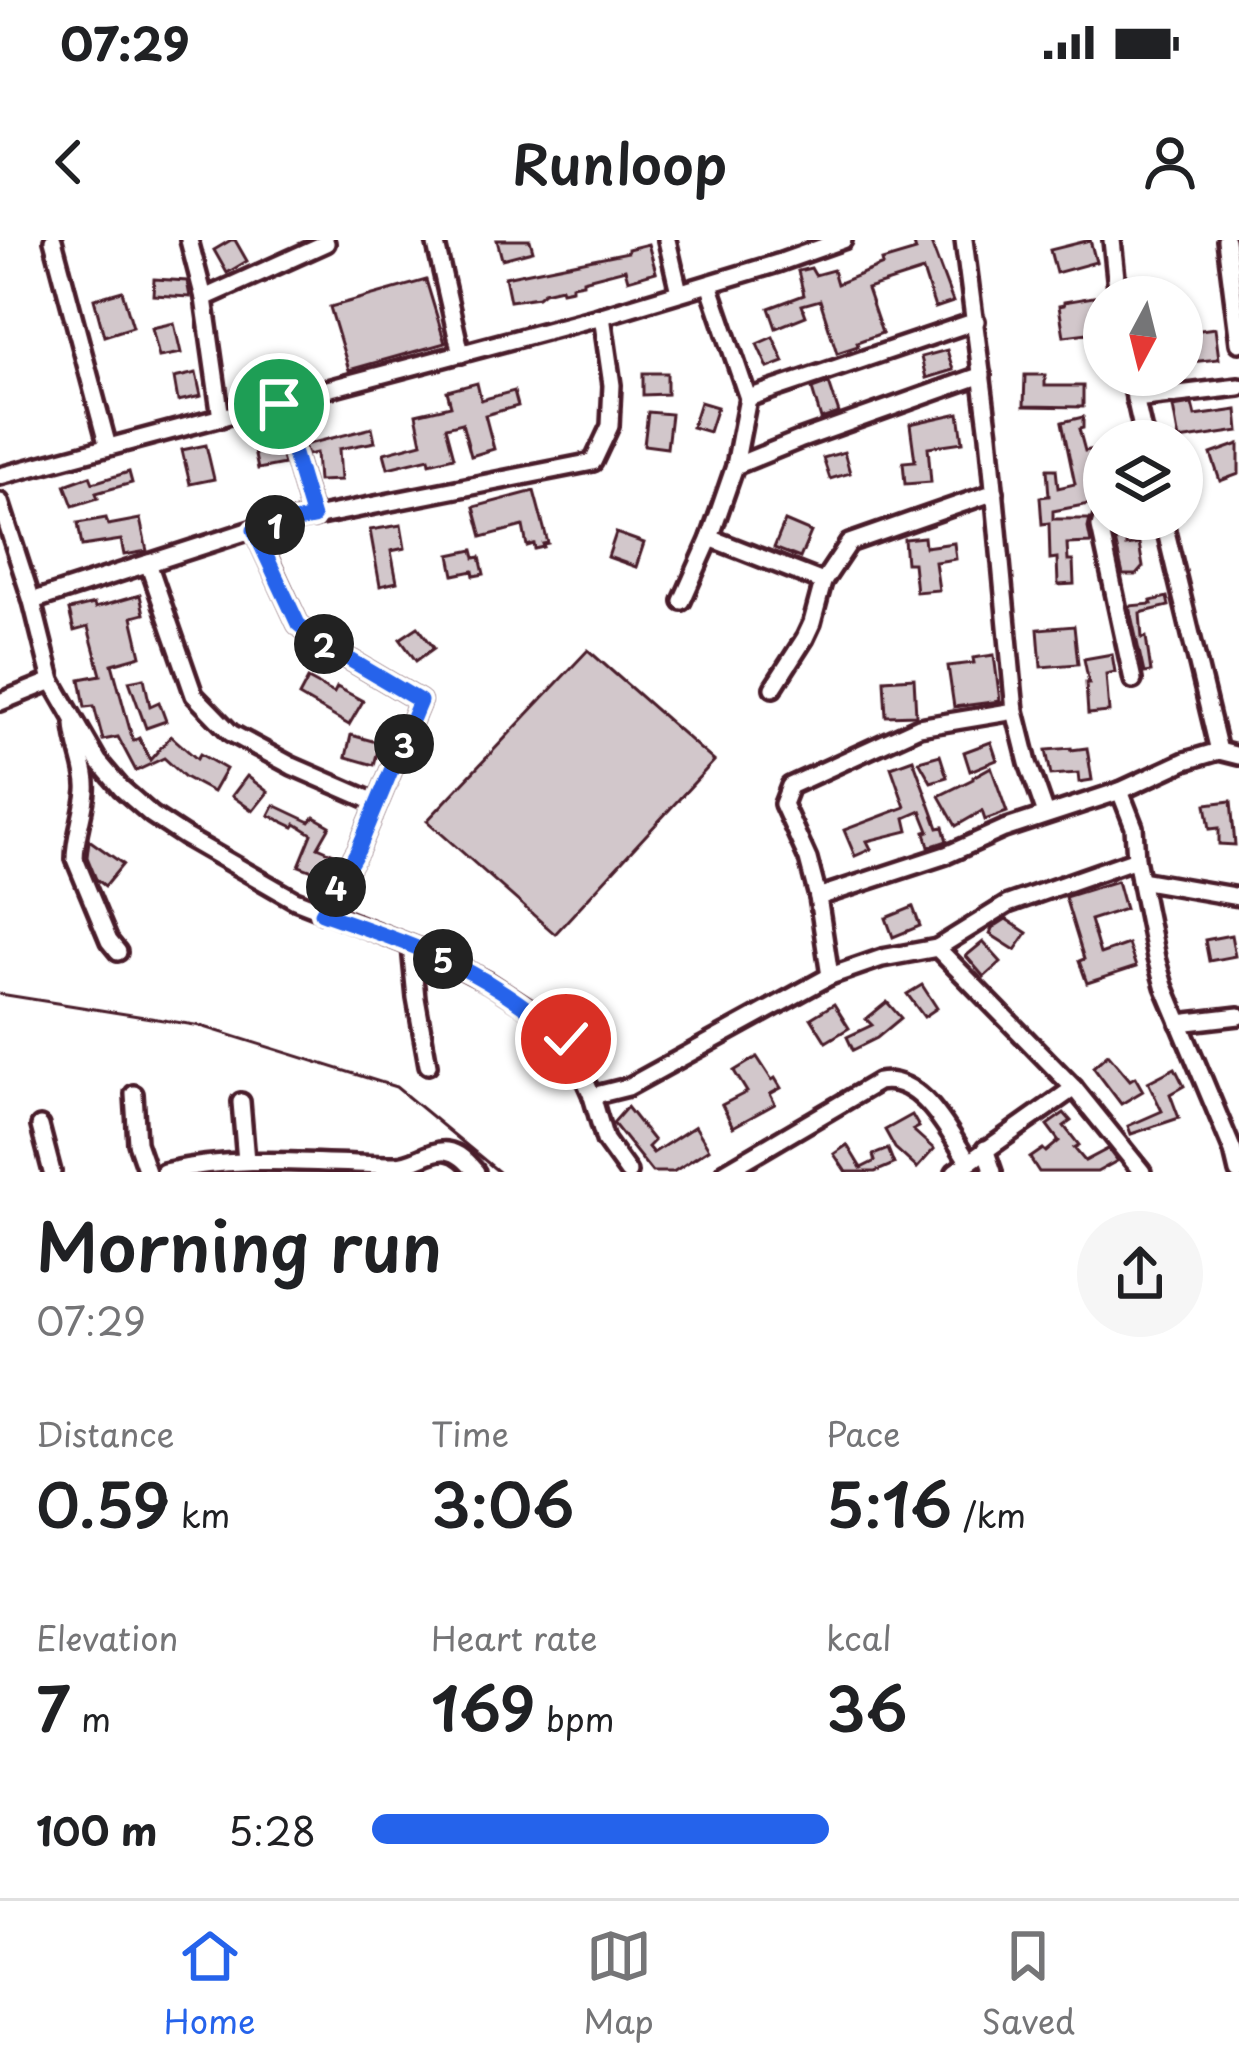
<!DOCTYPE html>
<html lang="en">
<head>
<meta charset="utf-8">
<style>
	body { margin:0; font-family:"Playpen Sans",sans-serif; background:#f6f6f6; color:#202124; height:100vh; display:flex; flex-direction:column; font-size:45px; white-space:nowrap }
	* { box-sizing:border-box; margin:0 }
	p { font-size:39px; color:#757577 }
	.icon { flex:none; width:66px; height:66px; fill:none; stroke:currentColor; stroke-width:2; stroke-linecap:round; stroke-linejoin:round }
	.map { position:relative; height:932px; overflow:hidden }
	.sheet { display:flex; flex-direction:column; background:#fff; flex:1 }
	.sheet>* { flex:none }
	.needle { width:78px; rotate:187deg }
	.tools { position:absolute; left:1083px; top:36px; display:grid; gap:24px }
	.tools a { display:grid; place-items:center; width:120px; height:120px; border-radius:50%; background:#fff; box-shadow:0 3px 9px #0004; font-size:60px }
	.pin { position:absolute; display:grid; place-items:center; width:102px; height:102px; color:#fff; margin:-51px; border:6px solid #fff; border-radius:50%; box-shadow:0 3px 12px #0007 }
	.km { position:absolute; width:60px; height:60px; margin:-30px; border-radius:50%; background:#222; color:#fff; font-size:33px; line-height:60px; text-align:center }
	.round { display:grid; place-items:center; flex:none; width:126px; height:126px; border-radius:63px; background:#f6f6f6 }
	.headline { display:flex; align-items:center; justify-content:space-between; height:204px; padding:0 36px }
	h1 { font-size:66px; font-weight:600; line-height:90px }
	.metrics { display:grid; grid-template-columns:repeat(3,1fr); gap:18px; height:204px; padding:12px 36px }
	.metrics div { display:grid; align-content:center }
	.metrics b { font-size:60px; font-weight:600 }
	.metrics small { font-size:33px; font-weight:400 }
	.metrics p { font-size:33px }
	ul { padding:0 36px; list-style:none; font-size:39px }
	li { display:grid; grid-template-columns:192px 144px 1fr; align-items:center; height:90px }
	li i { height:30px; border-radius:15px; background:#2563eb }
	.status { display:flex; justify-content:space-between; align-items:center; height:84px; padding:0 60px; background:#fff; direction:ltr }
	.status svg { height:33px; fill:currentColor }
	header { display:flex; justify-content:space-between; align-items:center; height:156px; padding:0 36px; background:#fff; font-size:54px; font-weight:600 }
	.menu { display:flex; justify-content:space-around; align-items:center; height:168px; border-top:3px solid #e0e0e0; background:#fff; font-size:33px; color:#757577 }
	.menu a { display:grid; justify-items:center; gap:6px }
	.menu .on { color:#2563eb }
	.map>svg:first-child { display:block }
	.building { fill:#d2c7cb; stroke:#4a1f2b; stroke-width:3 }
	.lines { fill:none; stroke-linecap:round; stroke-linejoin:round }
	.minor-casing { stroke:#4a1f2b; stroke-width:24 }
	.minor { stroke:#fff; stroke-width:15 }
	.rail { stroke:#4a1f2b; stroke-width:3 }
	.route-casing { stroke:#fff; stroke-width:24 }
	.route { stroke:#2563eb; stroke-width:15 }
</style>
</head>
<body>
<div class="status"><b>07:29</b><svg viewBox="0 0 49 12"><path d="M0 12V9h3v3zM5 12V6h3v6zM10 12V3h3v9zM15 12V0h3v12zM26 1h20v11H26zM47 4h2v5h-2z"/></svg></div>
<header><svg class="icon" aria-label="back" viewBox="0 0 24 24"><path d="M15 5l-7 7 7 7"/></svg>Runloop<svg class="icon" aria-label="person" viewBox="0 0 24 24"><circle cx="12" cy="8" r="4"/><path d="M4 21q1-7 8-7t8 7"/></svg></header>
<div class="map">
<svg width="1239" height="932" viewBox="0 0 1239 932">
	<rect width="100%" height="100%" fill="#fff"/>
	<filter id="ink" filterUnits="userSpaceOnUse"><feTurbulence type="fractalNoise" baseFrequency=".00833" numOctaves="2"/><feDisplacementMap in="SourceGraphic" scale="24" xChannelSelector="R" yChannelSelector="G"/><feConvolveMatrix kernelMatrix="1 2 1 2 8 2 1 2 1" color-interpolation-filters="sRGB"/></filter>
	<g filter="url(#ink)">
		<g class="building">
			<polygon points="231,0 235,0 247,21 227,33 214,10"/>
			<polygon points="497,0 530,0 533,11 502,19"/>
			<polygon points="924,0 930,0 953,62 935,68 923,31 867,49 882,93 857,102 858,106 837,113 820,60 802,65 806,76 776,88 769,68 804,55 798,31 811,28 815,35 833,30 837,44 883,25 882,21 916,11 914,4"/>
			<polygon points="1090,0 1096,22 1056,33 1050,10"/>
			<polygon points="648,4 656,32 628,40 625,29 583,40 583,43 572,45 572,49 562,51 561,48 544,52 538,57 510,61 505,37 628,12 628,9"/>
			<polygon points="154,39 187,41 190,57 153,55"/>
			<polygon points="426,40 445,103 349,130 330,67"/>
			<polygon points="122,51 133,87 104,96 94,59"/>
			<polygon points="1099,56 1104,57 1104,91 1064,96 1059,66 1064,65 1064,62"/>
			<polygon points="174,83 181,113 159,117 152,88"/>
			<polygon points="1215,88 1219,119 1190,122 1186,92"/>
			<polygon points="773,97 784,122 768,128 757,104"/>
			<polygon points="947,110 953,130 926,138 921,117"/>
			<polygon points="196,133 201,156 178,161 174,138"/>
			<polygon points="643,133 667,133 667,154 643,155"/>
			<polygon points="1025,135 1045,135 1045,146 1083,146 1083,167 1024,166"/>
			<polygon points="477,143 481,160 514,151 518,166 485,175 494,209 471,216 462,183 446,187 454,217 430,223 429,218 388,228 384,213 422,203 416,174 451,166 447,151"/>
			<polygon points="829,143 839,173 821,179 812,149"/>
			<polygon points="700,162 717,167 709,192 692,187"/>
			<polygon points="1192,164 1195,176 1237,170 1239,191 1179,200 1173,167"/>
			<polygon points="648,172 671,174 667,208 644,205"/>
			<polygon points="959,173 963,202 928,207 931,242 905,244 903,222 915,221 910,184"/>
			<polygon points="1083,177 1083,188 1079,189 1085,211 1094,209 1100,239 1104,239 1104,261 1053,271 1053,279 1090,279 1088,288 1091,303 1067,304 1068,321 1073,321 1074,344 1058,345 1057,318 1050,319 1049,283 1042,284 1040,257 1049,256 1047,229 1056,229 1058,248 1075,244 1062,182"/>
			<polygon points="372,188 375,202 339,209 341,240 318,241 316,213 307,215 304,205"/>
			<polygon points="276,196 284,224 258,229 252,202"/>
			<polygon points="1239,204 1239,234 1220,241 1211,214"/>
			<polygon points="206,205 214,239 190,244 182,210"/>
			<polygon points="844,212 850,233 830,239 823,218"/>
			<polygon points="129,232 132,243 96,253 98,258 73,266 65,245 90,236 93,243"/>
			<polygon points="534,251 548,303 543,304 544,307 535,309 534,304 527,306 523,286 482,297 474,267"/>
			<polygon points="106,278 108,285 140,279 147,311 124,315 121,300 82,306 78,283"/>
			<polygon points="1115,279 1126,279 1126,306 1139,304 1143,327 1136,335 1123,335 1112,287"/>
			<polygon points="785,281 811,292 800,318 774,308"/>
			<polygon points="401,285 405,308 391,311 397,342 380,346 370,290"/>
			<polygon points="616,293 644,303 636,327 608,317"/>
			<polygon points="924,297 925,307 954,303 956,319 935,322 939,350 916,352 913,323 906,323 904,299"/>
			<polygon points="473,310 475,318 480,317 484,334 474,336 473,331 454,335 450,315"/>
			<polygon points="140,355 144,374 132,377 141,416 112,424 133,501 139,498 150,520 171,496 197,519 200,514 226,529 213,552 185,537 164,518 136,531 118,497 103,500 94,466 85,467 80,439 101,435 88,387 74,391 69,370 94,364 95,368"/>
			<polygon points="1167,357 1169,366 1140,373 1142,398 1146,397 1151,432 1144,433 1129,366 1152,364 1151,361"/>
			<polygon points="1074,386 1078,424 1041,427 1038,389"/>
			<polygon points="418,387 434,408 416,421 400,399"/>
			<polygon points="588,410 714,521 555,694 427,581"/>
			<polygon points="1112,414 1115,432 1106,434 1109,472 1088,474 1086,443 1089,443 1084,419"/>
			<polygon points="994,415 1000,461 954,467 948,426 974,423 973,418"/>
			<polygon points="144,438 150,466 159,462 166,481 146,488 129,441"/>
			<polygon points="914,438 916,475 886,476 884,440"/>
			<polygon points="308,439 334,453 337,447 363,461 349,485 299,456"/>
			<polygon points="351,495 380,503 374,525 346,517"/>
			<polygon points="991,502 997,520 970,531 964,512"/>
			<polygon points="1071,508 1071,510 1087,508 1092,540 1079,542 1078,533 1051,535 1046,510"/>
			<polygon points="940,515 947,537 931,542 919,521"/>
			<polygon points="913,519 938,588 943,587 947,601 929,607 925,592 929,591 921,571 905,578 908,591 867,601 871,609 855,616 844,590 905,567 891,527"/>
			<polygon points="991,527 1007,572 985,580 982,571 956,586 939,556 973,539 973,537"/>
			<polygon points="247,536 268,552 253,571 232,556"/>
			<polygon points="1231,561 1235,605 1219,604 1219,588 1210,589 1206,564"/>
			<polygon points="274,565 310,582 314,577 330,586 318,607 334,614 326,636 299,626 312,594 296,584 294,587 269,575"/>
			<polygon points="89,600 123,624 105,646 96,639 87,617"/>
			<polygon points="1117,641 1125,669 1090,680 1100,714 1128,704 1136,727 1087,743 1079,721 1084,719 1065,657"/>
			<polygon points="913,667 920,686 893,697 886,678"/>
			<polygon points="1006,679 1027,693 1015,710 990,694 992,688"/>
			<polygon points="1231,695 1235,716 1209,721 1205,700"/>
			<polygon points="983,702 1001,722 984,737 966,716"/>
			<polygon points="922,745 937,768 924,777 907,754"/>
			<polygon points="887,762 901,778 877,798 853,810 847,797 872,785 866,779"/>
			<polygon points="834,764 849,788 826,802 811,778"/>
			<polygon points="1108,814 1130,840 1135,837 1143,851 1121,864 1093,827"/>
			<polygon points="757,817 772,840 775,838 781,848 770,854 775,864 733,887 722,865 747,852 734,831"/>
			<polygon points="1175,828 1184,846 1170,854 1179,878 1131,894 1128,886 1162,871 1148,842"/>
			<polygon points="627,867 654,901 648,907 653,913 695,886 709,909 673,932 652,932 613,883"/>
			<polygon points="1064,873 1071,881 1064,886 1079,905 1074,908 1085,921 1108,909 1117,921 1097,932 1039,932 1030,918 1043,909 1046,912 1059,901 1047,885"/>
			<polygon points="912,875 919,887 913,890 934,909 917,928 895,908 885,890"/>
			<polygon points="847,905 861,928 875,921 873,915 888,909 894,924 875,932 846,932 834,914"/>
		</g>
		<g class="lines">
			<defs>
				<g id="minor">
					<polyline points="53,0 108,207"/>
					<polyline points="189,0 204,58 221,178"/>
					<polyline points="435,0 461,114"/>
					<polyline points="667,0 679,52"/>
					<polyline points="964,0 989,195 1015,471 1028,523 1046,574"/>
					<polyline points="1112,0 1118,57"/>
					<polyline points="1226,0 1239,103"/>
					<polyline points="204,58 326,3"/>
					<polyline points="1130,135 1145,201"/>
					<polyline points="748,158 976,81"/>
					<polyline points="1135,159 1239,147"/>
					<polyline points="279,163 313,278"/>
					<polyline points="735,226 799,200 982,135"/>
					<polyline points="0,236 602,76 778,23 843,0"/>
					<polyline points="0,262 32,361 52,441 98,521 121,548 152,575 184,596 295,660 440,717 488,742 525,766 567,799 592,856 628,847 830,736 882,718 937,708 1074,848 1142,932"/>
					<polyline points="1104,273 1100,287 1133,440"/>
					<polyline points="1163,279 1219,511"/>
					<polyline points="254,289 298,384 320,402 420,461 358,610 322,672"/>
					<polyline points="710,298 823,342"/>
					<polyline points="148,323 194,455 231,493 292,526 377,563"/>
					<polyline points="32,361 254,289 593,222 610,186 612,145 602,76"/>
					<polyline points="682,361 710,298 735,226 748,158 709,44"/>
					<polyline points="773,448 805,398 812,383 823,342 849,303 995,252"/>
					<polyline points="0,462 52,441"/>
					<path d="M74,484C75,507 88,531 86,551C84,574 75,596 75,619L109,701L118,712"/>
					<polyline points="1120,551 1185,521 1219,511 1239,516"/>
					<polyline points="1140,640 1239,657"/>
					<polyline points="818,657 808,619 783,564 790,546 919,487 1015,471"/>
					<polyline points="411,706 416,758 428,825"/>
					<polyline points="937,708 1008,664 1136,619"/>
					<polyline points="830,736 818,657 946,615 1004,589 1120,551 1134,587 1136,619 1156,718 1164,746 1233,911 1238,932"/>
					<polyline points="1179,783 1239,776"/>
					<polyline points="134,854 137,903 147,932"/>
					<polyline points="592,856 605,900 628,932"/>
					<polyline points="241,862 246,921"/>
					<polyline points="40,886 52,932"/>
					<polyline points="985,909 993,932"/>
					<path d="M164,932C240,914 317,924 394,925C413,926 430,909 447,911C460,913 468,923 476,932"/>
					<path d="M725,932L878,842C921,834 948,891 968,921"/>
					<polyline points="955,932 1074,848"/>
				</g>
			</defs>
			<use href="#minor" class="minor-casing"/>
			<use href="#minor" class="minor"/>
			<polyline class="rail" points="0,754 201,786 396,847 499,932"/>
		</g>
	</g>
	<g class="lines" filter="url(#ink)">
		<defs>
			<path id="route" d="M279,164L313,278L254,290L298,384L320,402L420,461L358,610L322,673C361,687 401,700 438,717C486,737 527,767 566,799"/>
		</defs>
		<use href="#route" class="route-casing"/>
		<use href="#route" class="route"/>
	</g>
</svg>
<div class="tools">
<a><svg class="needle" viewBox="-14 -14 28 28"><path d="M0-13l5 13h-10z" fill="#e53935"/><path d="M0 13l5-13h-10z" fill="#757577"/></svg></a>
<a><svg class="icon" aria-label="layers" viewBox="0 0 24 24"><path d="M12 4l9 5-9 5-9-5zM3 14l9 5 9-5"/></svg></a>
</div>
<div class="pin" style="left:279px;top:164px;background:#1e9e55"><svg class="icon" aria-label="arrive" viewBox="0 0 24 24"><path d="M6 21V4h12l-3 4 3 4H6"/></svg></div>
<div class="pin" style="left:566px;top:799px;background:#d93025"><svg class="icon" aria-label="check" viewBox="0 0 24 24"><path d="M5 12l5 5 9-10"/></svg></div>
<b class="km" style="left:275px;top:285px">1</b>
<b class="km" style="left:324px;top:404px">2</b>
<b class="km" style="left:404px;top:504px">3</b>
<b class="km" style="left:336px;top:647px">4</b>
<b class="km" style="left:443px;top:719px">5</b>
</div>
<section class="sheet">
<div class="headline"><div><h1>Morning run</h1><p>07:29</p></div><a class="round"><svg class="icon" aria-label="share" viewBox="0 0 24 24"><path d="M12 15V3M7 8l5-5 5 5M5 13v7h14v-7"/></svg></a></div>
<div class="metrics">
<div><p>Distance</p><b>0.59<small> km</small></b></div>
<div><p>Time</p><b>3:06</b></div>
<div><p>Pace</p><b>5:16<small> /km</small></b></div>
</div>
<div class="metrics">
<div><p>Elevation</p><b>7<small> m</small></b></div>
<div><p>Heart rate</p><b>169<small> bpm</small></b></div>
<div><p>kcal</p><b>36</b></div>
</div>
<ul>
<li><b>100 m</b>5:28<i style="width:55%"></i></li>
</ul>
</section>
<nav class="menu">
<a class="on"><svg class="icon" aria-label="home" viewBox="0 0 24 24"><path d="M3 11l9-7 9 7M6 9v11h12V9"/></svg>Home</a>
<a><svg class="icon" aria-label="map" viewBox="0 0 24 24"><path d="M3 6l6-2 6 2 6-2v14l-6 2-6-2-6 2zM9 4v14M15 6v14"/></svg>Map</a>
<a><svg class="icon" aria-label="saved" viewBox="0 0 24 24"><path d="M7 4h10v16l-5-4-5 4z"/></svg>Saved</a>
</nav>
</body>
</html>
